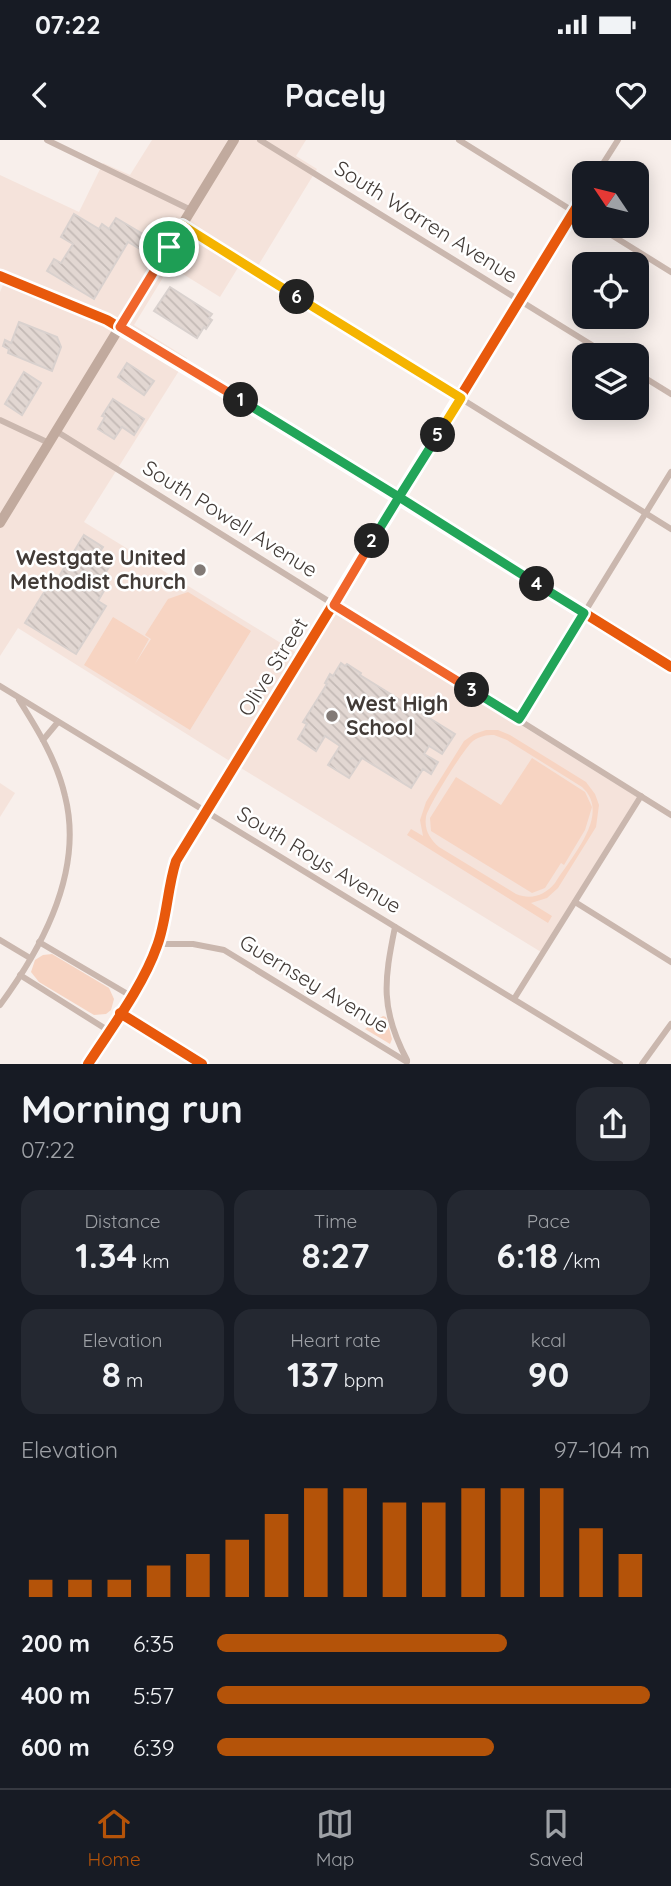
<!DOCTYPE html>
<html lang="en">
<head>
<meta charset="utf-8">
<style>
	body { margin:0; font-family:Quicksand,sans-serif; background:#242831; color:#f1f3f6; height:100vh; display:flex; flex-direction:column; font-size:26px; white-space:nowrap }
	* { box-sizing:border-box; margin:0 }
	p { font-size:23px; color:#9ea1a6 }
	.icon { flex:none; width:38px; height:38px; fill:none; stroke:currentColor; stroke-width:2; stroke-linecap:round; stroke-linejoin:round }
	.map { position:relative; height:924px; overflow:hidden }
	.drawer { display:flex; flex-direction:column; background:#171b24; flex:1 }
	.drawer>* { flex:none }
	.needle { width:46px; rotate:305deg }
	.buttons { position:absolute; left:572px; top:21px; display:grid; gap:14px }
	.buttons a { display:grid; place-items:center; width:77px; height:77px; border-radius:14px; background:#171b24; box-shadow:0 4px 18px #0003; font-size:35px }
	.pin { position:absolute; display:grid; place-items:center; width:60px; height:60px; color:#fff; margin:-30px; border:4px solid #fff; border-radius:50%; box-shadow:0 2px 7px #0007 }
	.km { position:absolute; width:35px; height:35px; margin:-18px; border-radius:50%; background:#222; color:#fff; font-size:19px; line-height:35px; text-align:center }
	.round { display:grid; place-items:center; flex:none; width:74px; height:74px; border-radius:21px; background:#242831 }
	.summary { display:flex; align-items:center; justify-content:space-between; height:119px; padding:0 21px }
	h1 { font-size:38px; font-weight:700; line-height:52px }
	.figures { display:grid; grid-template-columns:repeat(3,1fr); gap:10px; height:119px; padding:7px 21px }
	.figures div { display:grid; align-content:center; border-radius:18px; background:#242831; text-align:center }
	.figures b { font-size:35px; font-weight:700 }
	.figures small { font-size:19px; font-weight:400 }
	.figures p { font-size:19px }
	.chart { height:196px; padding:14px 21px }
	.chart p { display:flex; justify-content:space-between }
	.chart svg { width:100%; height:126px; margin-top:7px; stroke:#b45309; stroke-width:6 }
	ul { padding:0 21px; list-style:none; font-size:23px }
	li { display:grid; grid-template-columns:112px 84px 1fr; align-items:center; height:52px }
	li i { height:18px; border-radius:9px; background:#b45309 }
	.status { display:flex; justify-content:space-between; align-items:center; height:49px; padding:0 35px; background:#171b24; direction:ltr }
	.status svg { height:19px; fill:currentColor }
	header { display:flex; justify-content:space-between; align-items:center; height:91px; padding:0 21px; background:#171b24; font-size:32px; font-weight:700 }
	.dock { display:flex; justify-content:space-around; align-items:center; height:98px; border-top:2px solid #363941; background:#171b24; font-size:19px; color:#9ea1a6 }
	.dock a { display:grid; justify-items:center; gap:4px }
	.dock .selected { color:#b45309 }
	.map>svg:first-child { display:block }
	.built { fill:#f5e3db; fill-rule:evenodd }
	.green { fill:#f7d4c2; fill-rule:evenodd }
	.building { fill:url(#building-back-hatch); stroke:#d9d1ce; stroke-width:2 }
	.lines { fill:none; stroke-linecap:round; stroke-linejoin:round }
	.street { stroke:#cab7ae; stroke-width:6 }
	.secondary { stroke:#c2aa9e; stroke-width:10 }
	.primary { stroke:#c1aa9e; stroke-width:10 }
	.cycleway-casing { stroke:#fff; stroke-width:15 }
	.cycleway { stroke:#e8590c; stroke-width:10 }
	.split-1-casing { stroke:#fff; stroke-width:14 }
	.split-2-casing { stroke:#fff; stroke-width:14 }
	.split-3-casing { stroke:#fff; stroke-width:14 }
	.split-4-casing { stroke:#fff; stroke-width:14 }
	.split-5-casing { stroke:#fff; stroke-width:14 }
	.split-6-casing { stroke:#fff; stroke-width:14 }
	.split-7-casing { stroke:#fff; stroke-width:14 }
	.split-1 { stroke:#f0652b; stroke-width:9 }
	.split-2 { stroke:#22a559; stroke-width:9 }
	.split-3 { stroke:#f0652b; stroke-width:9 }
	.split-4 { stroke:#22a559; stroke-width:9 }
	.split-5 { stroke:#22a559; stroke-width:9 }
	.split-6 { stroke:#f5b400; stroke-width:9 }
	.split-7 { stroke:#f5b400; stroke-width:9 }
	.poi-dot { fill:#827a76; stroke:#fff; stroke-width:2.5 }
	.labels { text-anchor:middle; stroke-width:5; stroke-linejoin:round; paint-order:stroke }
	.street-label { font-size:21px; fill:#423b37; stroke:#fff }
	.poi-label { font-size:21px; font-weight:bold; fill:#423b37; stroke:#fff; text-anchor:end }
</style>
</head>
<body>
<div class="status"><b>07:22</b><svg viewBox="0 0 49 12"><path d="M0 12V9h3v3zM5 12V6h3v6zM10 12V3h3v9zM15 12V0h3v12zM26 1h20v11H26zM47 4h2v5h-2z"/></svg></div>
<header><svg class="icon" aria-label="back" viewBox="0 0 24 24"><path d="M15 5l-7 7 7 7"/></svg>Pacely<svg class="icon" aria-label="heart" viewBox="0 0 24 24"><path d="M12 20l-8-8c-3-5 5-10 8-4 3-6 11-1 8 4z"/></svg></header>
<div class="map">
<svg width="671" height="924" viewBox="0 0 671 924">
	<defs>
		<pattern id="building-back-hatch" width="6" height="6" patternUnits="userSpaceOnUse" patternTransform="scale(1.75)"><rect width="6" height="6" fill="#e2d7d2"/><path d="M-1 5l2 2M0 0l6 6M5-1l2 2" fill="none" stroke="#c3b9b5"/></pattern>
	</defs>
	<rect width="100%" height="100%" fill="#f8efeb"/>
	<g class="built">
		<path d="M152,0H306L296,16L317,29L253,134L239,126L220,157L170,126L134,185L187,218L84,382L297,513L326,464L637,657L541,812L236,625L18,488L0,516V152L8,133L0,129V35L79,72L103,23L130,35ZM75,74L99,89L102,85L109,89L116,78L148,97L140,109L128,102L94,159L47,131L54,119L61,123L73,104L61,97Z"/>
		<polygon points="0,643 15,653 0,677"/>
	</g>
	<g class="green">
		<polygon points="188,452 251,491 190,590 84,525 113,477 149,499 135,524 151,499 145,495 168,459"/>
		<path d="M486,590H498L510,595L586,642L595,654L599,665L596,687L558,748L547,758L531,763L552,776L548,783L407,695L411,689L423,696L420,680L426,662L464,601L474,594ZM494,595L507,600L582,647C612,674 571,717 555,743C544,756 531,760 516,754L439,707C430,699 424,690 426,677C428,666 464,608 473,601C480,596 486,595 494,595Z"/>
		<polygon points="532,618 585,652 592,667 585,690 564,725 561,723 545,748 532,753 431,691 430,678 456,637 501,665"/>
		<polygon points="52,814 109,848 114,859 111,870 106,874 94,875 39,842 31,832 35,820 43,815"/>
		<polygon points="383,876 386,877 392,899 390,904 365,889"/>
	</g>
	<g class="building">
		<polygon points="74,74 99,89 102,84 109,89 116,78 148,97 140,109 128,102 94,159 47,131 54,119 61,123 73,104 61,97"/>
		<polygon points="170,147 212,174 209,178 212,180 206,189 204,187 197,198 154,171"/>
		<polygon points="19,182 57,197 61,207 52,231 8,213 9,209 3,206 5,200 11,203"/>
		<polygon points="127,223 154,241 144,255 118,237"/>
		<polygon points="24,232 41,243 22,275 5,264"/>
		<polygon points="113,259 144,279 134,295 122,287 114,299 98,289 105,277 102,276"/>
		<polygon points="84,395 103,407 95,419 109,427 102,438 109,442 98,461 106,466 76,514 25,483 48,446 52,448"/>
		<polygon points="341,523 345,526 347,524 361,533 360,535 455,594 442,614 429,606 424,614 438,622 431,634 423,629 411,648 362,618 349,638 328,625 340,606 325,596 316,611 298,599 307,584 303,582 327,544 325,543 330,534 333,536"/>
	</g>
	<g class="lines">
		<g class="street">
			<polyline points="47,0 191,70"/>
			<polyline points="260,0 608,215"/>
			<polyline points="459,0 584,78"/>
			<polyline points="597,33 618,0"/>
			<polyline points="182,85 671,389"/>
			<polyline points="597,86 671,132"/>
			<polyline points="637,233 671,254"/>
			<polyline points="0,280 49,303"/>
			<polyline points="56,291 671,675"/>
			<polyline points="0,546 620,924"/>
			<polyline points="519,579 671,332"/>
			<polyline points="43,600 58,582"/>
			<polyline points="575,762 671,822"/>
			<path d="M395,787C384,841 380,869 407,920"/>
			<polyline points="0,800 30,818"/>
			<polyline points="39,802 131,856"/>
			<polyline points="158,804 193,804 224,810 407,922"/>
			<polyline points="20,835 109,891"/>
			<polyline points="514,859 641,656"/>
			<path d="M0,865C43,807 84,731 65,656C57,621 38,590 19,560"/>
			<polyline points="120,873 202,924"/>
			<path d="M88,924C112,887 143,846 157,806C167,780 167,749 176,721L584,55"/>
			<polyline points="642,924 671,884"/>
		</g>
		<polyline class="secondary" points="0,136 107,180 288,289 671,527"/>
		<polyline class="primary" points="0,383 234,0"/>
		<defs>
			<g id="cycleway">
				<polyline points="0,136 107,180 288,289 671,527"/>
				<polyline points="120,873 202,924"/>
				<path d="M88,924C112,887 143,846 157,806C167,780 167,749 176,721L584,55"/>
			</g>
		</defs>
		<use href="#cycleway" class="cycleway-casing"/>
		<use href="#cycleway" class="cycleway"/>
	</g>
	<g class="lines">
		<defs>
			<polyline id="split-1" points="169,107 120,187 241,260"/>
			<polyline id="split-2" points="241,260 399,357 372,401"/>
			<polyline id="split-3" points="372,401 334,465 472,550"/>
			<polyline id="split-4" points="472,550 519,579 523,573 584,473 537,444"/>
			<polyline id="split-5" points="438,295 399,357 537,444"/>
			<polyline id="split-6" points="297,157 461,258 438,295"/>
			<polyline id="split-7" points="169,107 182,85 297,157"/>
		</defs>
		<use href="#split-1" class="split-1-casing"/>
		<use href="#split-2" class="split-2-casing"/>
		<use href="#split-3" class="split-3-casing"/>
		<use href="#split-4" class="split-4-casing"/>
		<use href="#split-5" class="split-5-casing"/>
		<use href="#split-6" class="split-6-casing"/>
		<use href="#split-7" class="split-7-casing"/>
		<use href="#split-1" class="split-1"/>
		<use href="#split-2" class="split-2"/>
		<use href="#split-3" class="split-3"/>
		<use href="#split-4" class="split-4"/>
		<use href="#split-5" class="split-5"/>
		<use href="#split-6" class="split-6"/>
		<use href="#split-7" class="split-7"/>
	</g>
	<g class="poi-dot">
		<circle cx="200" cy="430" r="7"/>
		<circle cx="332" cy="576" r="7"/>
	</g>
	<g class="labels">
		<g class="street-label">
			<text transform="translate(426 82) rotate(32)" y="7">South Warren Avenue</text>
			<text transform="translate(230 379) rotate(32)" y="7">South Powell Avenue</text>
			<text transform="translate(273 527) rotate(-58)" y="7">Olive Street</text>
			<text transform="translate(319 720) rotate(31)" y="7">South Roys Avenue</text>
			<text transform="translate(314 844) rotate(31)" y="7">Guernsey Avenue</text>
		</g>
		<g class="poi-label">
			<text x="186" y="425">Westgate United<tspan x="186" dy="24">Methodist Church</tspan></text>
			<text x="346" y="571" text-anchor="start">West High<tspan x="346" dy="24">School</tspan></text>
		</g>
	</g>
</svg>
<div class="buttons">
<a><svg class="needle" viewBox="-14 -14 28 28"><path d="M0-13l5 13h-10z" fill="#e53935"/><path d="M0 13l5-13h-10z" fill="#9ea1a6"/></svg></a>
<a><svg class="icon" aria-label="locate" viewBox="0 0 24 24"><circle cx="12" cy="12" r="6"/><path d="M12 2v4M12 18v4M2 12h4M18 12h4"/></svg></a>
<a><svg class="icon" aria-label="layers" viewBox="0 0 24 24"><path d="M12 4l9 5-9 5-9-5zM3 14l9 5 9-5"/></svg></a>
</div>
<div class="pin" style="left:169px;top:107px;background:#1e9e55"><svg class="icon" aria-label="arrive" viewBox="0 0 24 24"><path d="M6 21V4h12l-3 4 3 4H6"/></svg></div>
<b class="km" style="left:241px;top:260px">1</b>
<b class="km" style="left:372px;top:401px">2</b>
<b class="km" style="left:472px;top:550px">3</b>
<b class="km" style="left:537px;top:444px">4</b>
<b class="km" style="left:438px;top:295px">5</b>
<b class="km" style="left:297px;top:157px">6</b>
</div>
<section class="drawer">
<div class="summary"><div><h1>Morning run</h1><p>07:22</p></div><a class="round"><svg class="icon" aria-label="share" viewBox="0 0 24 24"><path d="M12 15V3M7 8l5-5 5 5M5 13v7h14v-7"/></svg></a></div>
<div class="figures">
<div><p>Distance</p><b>1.34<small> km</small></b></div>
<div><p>Time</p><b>8:27</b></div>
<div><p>Pace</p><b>6:18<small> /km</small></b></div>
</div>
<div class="figures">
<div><p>Elevation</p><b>8<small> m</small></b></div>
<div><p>Heart rate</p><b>137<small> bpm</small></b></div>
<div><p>kcal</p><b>90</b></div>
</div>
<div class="chart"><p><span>Elevation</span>97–104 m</p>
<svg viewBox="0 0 160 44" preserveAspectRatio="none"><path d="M5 44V38M15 44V38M25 44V38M35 44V33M45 44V29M55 44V24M65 44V15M75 44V6M85 44V6M95 44V11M105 44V11M115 44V6M125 44V6M135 44V6M145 44V20M155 44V29"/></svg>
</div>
<ul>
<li><b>200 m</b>6:35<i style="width:67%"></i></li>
<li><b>400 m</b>5:57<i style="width:100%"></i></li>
<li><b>600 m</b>6:39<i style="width:64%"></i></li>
</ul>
</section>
<nav class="dock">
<a class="selected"><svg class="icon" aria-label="home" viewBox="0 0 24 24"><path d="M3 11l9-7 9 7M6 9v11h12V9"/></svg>Home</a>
<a><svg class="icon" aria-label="map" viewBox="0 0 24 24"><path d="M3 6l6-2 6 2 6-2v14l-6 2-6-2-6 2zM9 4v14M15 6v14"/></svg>Map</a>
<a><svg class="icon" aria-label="saved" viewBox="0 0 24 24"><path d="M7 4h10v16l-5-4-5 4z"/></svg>Saved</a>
</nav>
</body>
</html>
